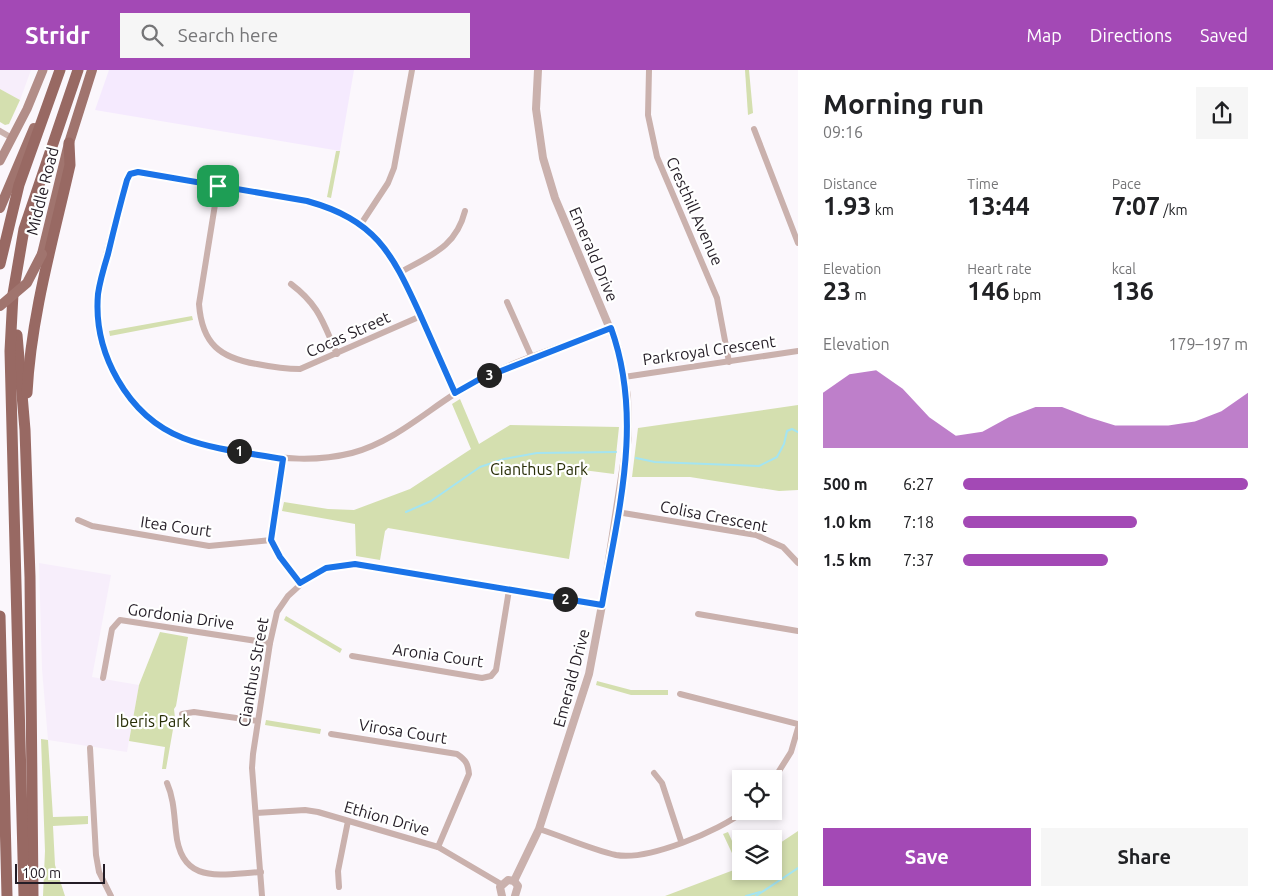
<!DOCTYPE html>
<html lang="en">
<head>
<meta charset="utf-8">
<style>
	body { margin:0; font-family:Ubuntu,sans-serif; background:#f6f6f6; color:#202124; height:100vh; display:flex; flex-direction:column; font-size:19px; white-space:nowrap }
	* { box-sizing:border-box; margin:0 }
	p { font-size:16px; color:#757577 }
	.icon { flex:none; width:28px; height:28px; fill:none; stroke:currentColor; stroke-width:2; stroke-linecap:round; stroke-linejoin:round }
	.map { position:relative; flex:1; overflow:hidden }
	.details { display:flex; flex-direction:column; background:#fff; width:475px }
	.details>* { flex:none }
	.buttons { position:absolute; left:732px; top:700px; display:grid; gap:10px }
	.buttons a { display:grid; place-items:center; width:50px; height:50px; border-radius:0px; background:#fff; box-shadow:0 2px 8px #0003; font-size:25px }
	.scale { position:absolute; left:15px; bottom:12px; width:90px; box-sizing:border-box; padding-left:5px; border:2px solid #241d26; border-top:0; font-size:14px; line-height:18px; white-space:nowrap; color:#241d26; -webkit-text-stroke:4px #fff; paint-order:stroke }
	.pin { position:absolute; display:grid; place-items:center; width:42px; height:42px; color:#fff; margin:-21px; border-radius:10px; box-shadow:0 2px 8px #0006 }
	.km { position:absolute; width:25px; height:25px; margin:-12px; border-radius:50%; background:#222; color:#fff; font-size:14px; line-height:25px; text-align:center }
	.round { display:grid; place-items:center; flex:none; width:52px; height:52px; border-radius:0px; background:#f6f6f6 }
	.head { display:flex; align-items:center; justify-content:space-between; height:85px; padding:0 25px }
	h1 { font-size:28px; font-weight:700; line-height:38px }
	.metrics { display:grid; grid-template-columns:repeat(3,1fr); gap:8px; height:85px; padding:5px 25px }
	.metrics div { display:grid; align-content:center }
	.metrics b { font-size:25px; font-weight:700 }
	.metrics small { font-size:14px; font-weight:400 }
	.metrics p { font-size:14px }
	.chart { height:140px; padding:10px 25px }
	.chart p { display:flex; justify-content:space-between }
	.chart svg { width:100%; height:90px; margin-top:5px; fill:#a349b5; opacity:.7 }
	.primary-button { display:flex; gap:10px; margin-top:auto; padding:10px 25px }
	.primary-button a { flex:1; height:58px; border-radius:0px; background:#a349b5; color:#fff; font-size:20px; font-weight:700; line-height:58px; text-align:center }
	.primary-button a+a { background:#f6f6f6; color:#202124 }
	ul { padding:0 25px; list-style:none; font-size:16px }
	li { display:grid; grid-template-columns:80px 60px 1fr; align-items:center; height:38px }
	li i { height:12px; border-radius:6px; background:#a349b5 }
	header { display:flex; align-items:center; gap:30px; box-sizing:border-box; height:70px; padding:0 25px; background:#a349b5; color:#fff }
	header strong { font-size:24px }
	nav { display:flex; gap:28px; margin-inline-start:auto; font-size:18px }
	.search { width:350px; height:45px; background:#f6f6f6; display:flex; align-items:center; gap:12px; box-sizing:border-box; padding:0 18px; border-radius:0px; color:#757577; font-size:19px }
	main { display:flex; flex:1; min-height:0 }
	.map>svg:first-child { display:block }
	.built { fill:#f7eefb }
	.education { fill:#f5eafe }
	.green { fill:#d4dfaf }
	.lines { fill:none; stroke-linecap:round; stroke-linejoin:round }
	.stream { stroke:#a4e4f1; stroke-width:2 }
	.minor { stroke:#cab1ad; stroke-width:6 }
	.tertiary { stroke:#cab1ad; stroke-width:8 }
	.secondary { stroke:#b28d88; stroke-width:9 }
	.primary { stroke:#a0746e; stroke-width:10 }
	.trunk { stroke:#986963; stroke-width:11 }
	.primary-bridge { stroke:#a0746e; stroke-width:10 }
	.route-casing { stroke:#fff; stroke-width:10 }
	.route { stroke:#1a73e8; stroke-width:6 }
	.labels { text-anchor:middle; stroke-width:4.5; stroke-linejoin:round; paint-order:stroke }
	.street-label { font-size:16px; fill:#241d26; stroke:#fff }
	.park-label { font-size:16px; fill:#282e07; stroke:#fff }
</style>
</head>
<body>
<header>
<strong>Stridr</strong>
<div class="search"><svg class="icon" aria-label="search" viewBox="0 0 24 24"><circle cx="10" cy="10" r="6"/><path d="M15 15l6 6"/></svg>Search here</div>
<nav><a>Map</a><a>Directions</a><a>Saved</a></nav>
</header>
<main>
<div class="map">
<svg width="798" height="826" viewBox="0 0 798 826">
	<rect width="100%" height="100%" fill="#fbf7fc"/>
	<g class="built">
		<polygon points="0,0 31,0 20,30 0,19"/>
		<polygon points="39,493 111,505 92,607 139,615 127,682 48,670 42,599"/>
	</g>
	<polygon class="education" points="109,0 354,0 340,81 95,40"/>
	<g class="green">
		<polygon points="745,0 749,0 753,43 748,45"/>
		<polygon points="0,19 20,30 9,54 5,55 0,52"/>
		<polygon points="336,81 340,81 331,128 327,127"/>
		<polygon points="192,246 193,250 110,266 109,261"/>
		<polygon points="460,329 479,374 510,355 619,357 614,404 583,400 569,489 388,458 385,461 380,490 356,486 355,454 282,441 284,432 328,439 354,440 410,419 471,379 452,334"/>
		<polygon points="798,335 798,420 779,421 690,407 632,407 638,358"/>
		<polygon points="286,546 342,579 340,583 284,550"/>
		<polygon points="160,562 188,567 176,636 174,639 175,648 166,699 162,699 165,677 129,671 139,615"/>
		<polygon points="597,611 631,620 668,620 668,625 631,625 596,615"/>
		<polygon points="266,650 321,659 320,664 265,655"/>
		<polygon points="41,669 48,670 53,747 88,746 88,754 53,756 55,795 65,826 43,826 45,781"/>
		<polygon points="798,761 798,826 665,826 739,798 723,764 728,762 741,791 741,801 774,801 774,777"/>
	</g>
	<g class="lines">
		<g class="stream">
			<polyline points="636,388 655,392 759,396 777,387 784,374 787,361 792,359 798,362"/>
			<polyline points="406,442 431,431 480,397 504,389 537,383 616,382"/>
			<polyline points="746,826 760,822"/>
			<polyline points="756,826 798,798"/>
		</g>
		<g class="minor">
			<polyline points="649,0 648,45 657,87 717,228 729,292"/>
			<polyline points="754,59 798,173"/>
			<polyline points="0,61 12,68"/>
			<path d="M218,116L199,234C202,274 220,288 257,294C272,297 285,299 300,299L421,246"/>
			<polyline points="361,154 388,113 394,98 412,0"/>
			<path d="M401,202C431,185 456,177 465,141"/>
			<path d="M291,214C320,236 323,253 337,284"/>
			<polyline points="507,232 532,288"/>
			<polyline points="624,307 798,281"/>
			<path d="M455,323C443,296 431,269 419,242C392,181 375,150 307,131L138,102L130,103L127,110C115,156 94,207 99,255C104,302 137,347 180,367C201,376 224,379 247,383C282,389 316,392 352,383C400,370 434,333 476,311C515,290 569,274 611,258"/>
			<polyline points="283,389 271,470 280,487 300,513"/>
			<polyline points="617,442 756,465 783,477 798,493"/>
			<polyline points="78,450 92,456 209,476 271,470"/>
			<polyline points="698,544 798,561"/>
			<polyline points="352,586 482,608 491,606 496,600 509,520"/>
			<polyline points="103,608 112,559 120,550 270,573"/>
			<polyline points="680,624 798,654"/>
			<polyline points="182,644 194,642 258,651"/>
			<path d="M331,664L457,684C466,690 468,694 469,704L438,777"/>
			<polyline points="90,678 96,785 99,802 111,826"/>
			<polyline points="654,703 662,713 681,771"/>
			<polyline points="774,709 791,682 798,658"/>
			<path d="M167,713C174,729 174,745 176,762C181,816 221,804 261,802"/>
			<polyline points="256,743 305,740 318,742 438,777 501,814"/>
			<path d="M539,759C564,767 590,779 616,785C647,791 720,761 744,741"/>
			<polyline points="339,817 338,801 348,751"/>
			<polyline points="262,826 252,698 253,684 270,573 277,542 288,526 311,505 326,497 355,494 602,535"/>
		</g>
		<g class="tertiary">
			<polyline points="514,811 539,759 589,604 602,535 628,368 627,326 618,278 555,128 543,88 536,39 538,0"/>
			<polyline points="502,826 500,817 508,810 514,811 518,816 515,826"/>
		</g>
		<polyline class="secondary" points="0,91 27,39 43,0"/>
		<g class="primary">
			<polyline points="0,138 34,58"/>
			<polyline points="42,184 69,73 92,0"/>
		</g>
		<g class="trunk">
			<polyline points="0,194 19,115 60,0"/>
			<polyline points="17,265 25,360 30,507 33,826"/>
			<path d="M27,323C31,246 53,170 70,95L69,73"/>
			<polyline points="0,546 7,826"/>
			<polyline points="24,826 10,281 13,224 24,159 78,0"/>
		</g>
		<polyline class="primary-bridge" points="0,236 27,213 42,184"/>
	</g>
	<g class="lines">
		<defs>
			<path id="route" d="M138,102L307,131C375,150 391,181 419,242C431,269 443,296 455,323L478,310L611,258C644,350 618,442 602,535L355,494L326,498L300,513L280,487L271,470L283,389C250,383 214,380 183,368C127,346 93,282 98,224C100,210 104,197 108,184C114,159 120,135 127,110L130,104Z"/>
		</defs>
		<use href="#route" class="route-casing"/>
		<use href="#route" class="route"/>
	</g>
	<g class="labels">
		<g class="street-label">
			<text transform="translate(42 121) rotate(-76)" y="6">Middle Road</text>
			<text transform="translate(695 141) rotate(66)" y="6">Cresthill Avenue</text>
			<text transform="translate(594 184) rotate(67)" y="6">Emerald Drive</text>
			<text transform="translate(348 264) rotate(-24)" y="6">Cocas Street</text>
			<text transform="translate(709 280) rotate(-8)" y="6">Parkroyal Crescent</text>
			<text transform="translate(714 446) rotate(11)" y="6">Colisa Crescent</text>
			<text transform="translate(176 456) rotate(8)" y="6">Itea Court</text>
			<text transform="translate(181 546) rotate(8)" y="6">Gordonia Drive</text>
			<text transform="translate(438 585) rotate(8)" y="6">Aronia Court</text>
			<text transform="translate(253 602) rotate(-80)" y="6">Cianthus Street</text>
			<text transform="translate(571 608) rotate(-75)" y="6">Emerald Drive</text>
			<text transform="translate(403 661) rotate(9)" y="6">Virosa Court</text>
			<text transform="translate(387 748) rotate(16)" y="6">Ethion Drive</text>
		</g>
		<g class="park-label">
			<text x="539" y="405">Cianthus Park</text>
			<text x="153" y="657">Iberis Park</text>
		</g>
	</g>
</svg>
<div class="buttons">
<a><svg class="icon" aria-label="locate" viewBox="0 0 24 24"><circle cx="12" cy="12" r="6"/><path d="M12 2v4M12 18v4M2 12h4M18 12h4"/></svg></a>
<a><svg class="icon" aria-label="layers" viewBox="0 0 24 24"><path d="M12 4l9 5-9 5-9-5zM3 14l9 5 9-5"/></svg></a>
</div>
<div class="scale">100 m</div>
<div class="pin" style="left:218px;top:116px;background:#1e9e55"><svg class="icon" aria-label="arrive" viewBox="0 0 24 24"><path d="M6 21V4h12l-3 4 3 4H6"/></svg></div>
<b class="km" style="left:239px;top:381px">1</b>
<b class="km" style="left:565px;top:529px">2</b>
<b class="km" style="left:489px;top:305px">3</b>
</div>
<section class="details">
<div class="head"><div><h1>Morning run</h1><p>09:16</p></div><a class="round"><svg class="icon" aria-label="share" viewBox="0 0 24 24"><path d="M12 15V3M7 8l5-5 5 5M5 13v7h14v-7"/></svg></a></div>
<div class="metrics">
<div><p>Distance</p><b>1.93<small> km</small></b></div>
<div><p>Time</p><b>13:44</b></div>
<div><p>Pace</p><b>7:07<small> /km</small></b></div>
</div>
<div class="metrics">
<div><p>Elevation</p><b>23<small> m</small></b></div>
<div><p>Heart rate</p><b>146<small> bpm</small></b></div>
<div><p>kcal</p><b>136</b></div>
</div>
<div class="chart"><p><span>Elevation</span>179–197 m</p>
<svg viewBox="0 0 160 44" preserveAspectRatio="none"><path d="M0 44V17L10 8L20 6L30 15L40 29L50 38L60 36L70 29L80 24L90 24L100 29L110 33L120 33L130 33L140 31L150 26L160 17V44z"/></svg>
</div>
<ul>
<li><b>500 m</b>6:27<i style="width:100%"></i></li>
<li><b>1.0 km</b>7:18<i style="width:61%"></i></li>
<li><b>1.5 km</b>7:37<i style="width:51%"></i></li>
</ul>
<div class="primary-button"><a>Save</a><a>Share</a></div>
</section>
</main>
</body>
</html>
